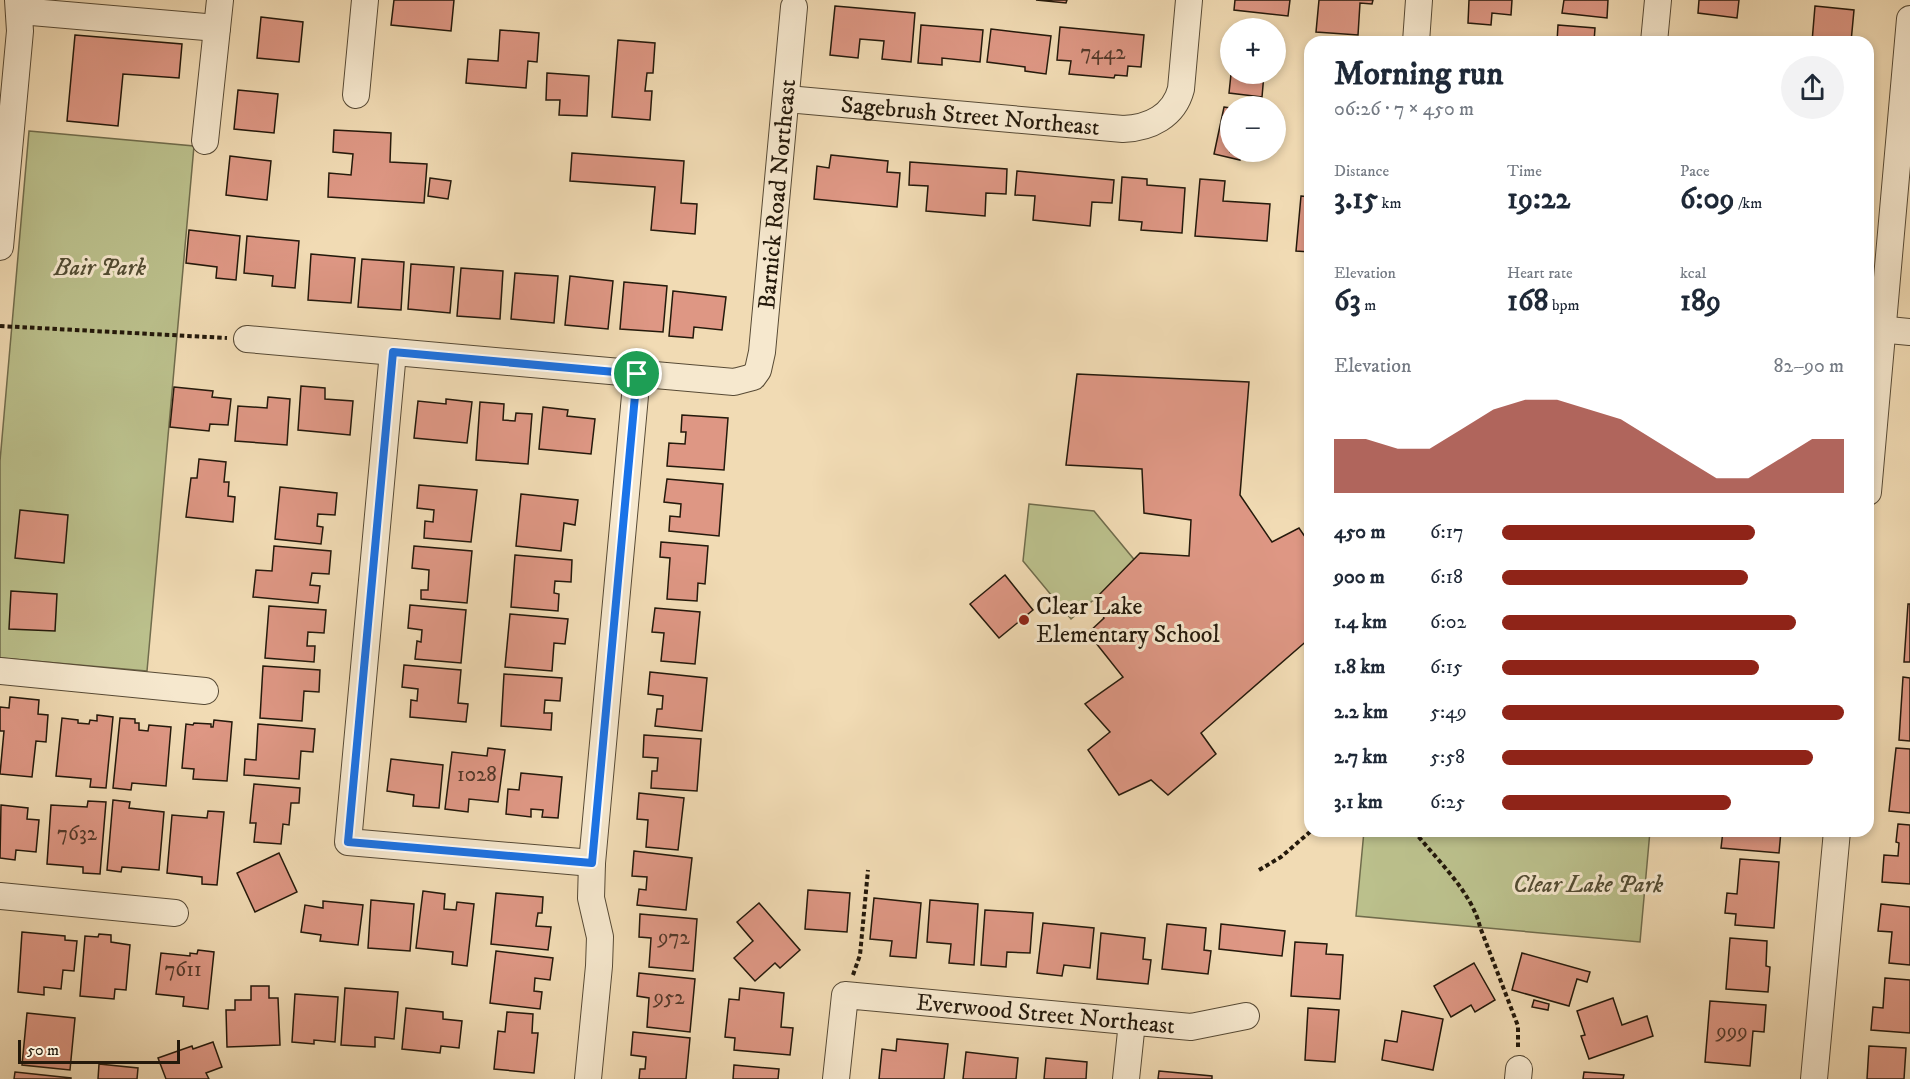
<!DOCTYPE html>
<html lang="en">
<head>
<meta charset="utf-8">
<style>
	body { margin:0; font-family:"IM FELL DW Pica",serif; background:#f2f2f3; color:#1f2937; height:100vh; display:flex; flex-direction:column; font-size:22px; white-space:nowrap }
	* { box-sizing:border-box; margin:0 }
	p { font-size:20px; color:#747a83 }
	.icon { flex:none; width:33px; height:33px; fill:none; stroke:currentColor; stroke-width:2; stroke-linecap:round; stroke-linejoin:round }
	.map { position:relative; flex:1; overflow:hidden }
	.details { position:absolute; left:1304px; top:36px; width:570px; height:801px; display:flex; flex-direction:column; background:#fff; border-radius:18px; box-shadow:0 3px 9px #0003 }
	.details>* { flex:none }
	.fabs { position:absolute; left:1220px; top:18px; display:grid; gap:12px }
	.fabs a { display:grid; place-items:center; width:66px; height:66px; border-radius:50%; background:#fff; box-shadow:0 3px 9px #0003; font-size:30px }
	.scale { position:absolute; left:18px; bottom:15px; width:162px; box-sizing:border-box; padding-left:6px; border:3px solid #24190b; border-top:0; font-size:16px; line-height:21px; white-space:nowrap; color:#24190b; -webkit-text-stroke:4px #f6e8ce; paint-order:stroke }
	.pin { position:absolute; display:grid; place-items:center; width:51px; height:51px; color:#fff; margin:-26px; border:3px solid #fff; border-radius:50%; box-shadow:0 2px 6px #0007 }
	.round { display:grid; place-items:center; flex:none; width:63px; height:63px; border-radius:32px; background:#f2f2f3 }
	.summary { display:flex; align-items:center; justify-content:space-between; height:102px; padding:0 30px }
	h1 { font-size:33px; font-weight:700; line-height:45px }
	.stats { display:grid; grid-template-columns:repeat(3,1fr); gap:9px; height:102px; padding:6px 30px }
	.stats div { display:grid; align-content:center }
	.stats b { font-size:30px; font-weight:700 }
	.stats small { font-size:16px; font-weight:400 }
	.stats p { font-size:16px }
	.chart { height:168px; padding:12px 30px }
	.chart p { display:flex; justify-content:space-between }
	.chart svg { width:100%; height:108px; margin-top:6px; fill:#8f2418; opacity:.7 }
	ul { padding:0 30px; list-style:none; font-size:20px }
	li { display:grid; grid-template-columns:96px 72px 1fr; align-items:center; height:45px }
	li i { height:15px; border-radius:8px; background:#8f2418 }
	.map>svg:first-child { display:block }
	.green { fill:#bbc08c; stroke:#706c4c; stroke-width:1.5 }
	.building { fill:#de9784; stroke:#24190b; stroke-width:1.5 }
	.lines { fill:none; stroke-linecap:round; stroke-linejoin:round }
	.street-casing { stroke:#574a35; stroke-width:28 }
	.path { stroke:#24190b; stroke-width:4; stroke-dasharray:4.5 3; stroke-linecap:butt }
	.street { stroke:#f6e8ce; stroke-width:26 }
	.route-casing { stroke:#fff; stroke-width:12 }
	.route { stroke:#1a73e8; stroke-width:8 }
	.poi-dot { fill:#8f2418; stroke:#f6e8ce; stroke-width:2 }
	.labels { text-anchor:middle; stroke-width:6; stroke-linejoin:round; paint-order:stroke }
	.number-label { font-size:21px; fill:#523829 }
	.street-label { font-size:24px; fill:#24190b; stroke:#f6e8ce }
	.park-label { font-size:24px; font-style:italic; fill:#514b32; stroke:#f6e8ce }
	.poi-label { font-size:24px; fill:#24190b; stroke:#f6e8ce; text-anchor:start }
</style>
</head>
<body>
<div class="map">
<svg width="1910" height="1079" viewBox="0 0 1910 1079">
	<rect width="100%" height="100%" fill="#f1dbb4"/>
	<filter id="stains"><feTurbulence type="fractalNoise" baseFrequency=".00333" numOctaves="4"/><feColorMatrix values="0 0 0 0 .2 0 0 0 0 .09 0 0 0 0 .02 0 0 0 .5 -.17"/></filter>
	<radialGradient id="worn" r=".72"><stop offset=".6" stop-color="#630" stop-opacity="0"/><stop offset="1" stop-color="#630" stop-opacity=".3"/></radialGradient>
	<g class="green">
		<polygon points="29,131 194,146 147,671 0,658 0,461"/>
		<polygon points="1029,504 1094,511 1137,563 1071,619 1023,561"/>
		<polygon points="1364,831 1650,831 1640,942 1356,916"/>
	</g>
	<g class="building">
		<polygon points="394,0 454,0 451,31 391,25"/>
		<polygon points="1036,0 1067,0 1066,3"/>
		<polygon points="1235,0 1290,0 1288,16 1234,10"/>
		<polygon points="1319,0 1373,0 1372,4 1360,3 1358,35 1316,32"/>
		<polygon points="1469,0 1512,0 1511,15 1492,13 1491,25 1468,23"/>
		<polygon points="1564,0 1608,0 1607,18 1562,13"/>
		<polygon points="1699,0 1739,0 1737,18 1698,13"/>
		<polygon points="835,6 915,13 911,62 882,59 884,41 860,39 858,58 830,55"/>
		<polygon points="1815,6 1854,10 1851,42 1812,42"/>
		<polygon points="261,17 303,22 299,62 257,58"/>
		<polygon points="921,25 983,30 980,62 942,58 942,65 918,63"/>
		<polygon points="1558,25 1595,28 1594,42 1557,42"/>
		<polygon points="1060,27 1144,35 1141,67 1128,66 1127,76 1115,75 1114,78 1069,74 1071,61 1057,60"/>
		<polygon points="991,29 1051,36 1046,74 1025,71 1025,67 987,62"/>
		<polygon points="500,30 539,33 537,62 528,61 526,88 466,83 468,59 498,61"/>
		<polygon points="75,35 182,44 179,78 123,74 118,126 67,121"/>
		<polygon points="1466,37 1503,41 1503,42 1465,42"/>
		<polygon points="618,40 655,43 653,73 647,73 645,91 652,91 650,120 612,117"/>
		<polygon points="547,73 589,76 587,116 559,115 560,100 546,100"/>
		<polygon points="1231,74 1264,74 1262,97 1229,93"/>
		<polygon points="238,90 278,94 274,133 234,129"/>
		<polygon points="1224,107 1230,108 1230,152 1242,152 1240,160 1214,154"/>
		<polygon points="334,130 391,133 390,162 427,164 424,203 328,197 329,173 351,175 353,154 333,152"/>
		<polygon points="572,153 684,161 681,203 697,204 695,234 651,230 655,187 570,181"/>
		<polygon points="831,155 888,161 887,172 900,173 897,207 814,199 817,166 829,168"/>
		<polygon points="230,156 271,161 267,200 226,195"/>
		<polygon points="910,162 1007,169 1006,194 986,193 985,216 926,211 928,186 909,185"/>
		<polygon points="1017,171 1114,180 1112,203 1092,202 1090,226 1033,220 1035,196 1015,195"/>
		<polygon points="1122,177 1147,179 1147,185 1185,188 1182,233 1141,230 1142,222 1119,220"/>
		<polygon points="430,178 451,181 448,199 428,196"/>
		<polygon points="1200,179 1225,181 1223,201 1270,204 1267,241 1195,236"/>
		<polygon points="1301,196 1310,197 1310,252 1296,251"/>
		<polygon points="189,230 240,236 236,280 216,278 217,267 186,263"/>
		<polygon points="247,236 299,241 295,288 272,286 273,276 244,273"/>
		<polygon points="311,254 355,258 351,303 308,300"/>
		<polygon points="362,259 404,262 401,310 358,307"/>
		<polygon points="411,264 454,267 450,313 408,309"/>
		<polygon points="461,268 503,271 500,319 457,316"/>
		<polygon points="515,273 558,276 554,323 511,319"/>
		<polygon points="570,276 613,281 608,329 565,325"/>
		<polygon points="624,282 667,286 663,332 620,329"/>
		<polygon points="673,291 726,297 722,330 694,327 693,338 669,336"/>
		<polygon points="1077,374 1249,382 1240,495 1272,542 1299,528 1310,544 1310,638 1201,733 1216,754 1168,795 1151,780 1119,795 1088,750 1110,732 1085,704 1123,677 1088,633 1104,618 1094,600 1140,553 1189,556 1191,520 1144,513 1142,469 1066,465"/>
		<polygon points="301,386 325,388 325,399 353,401 350,435 298,430"/>
		<polygon points="174,387 213,391 212,397 231,399 228,425 210,424 209,431 170,427"/>
		<polygon points="268,397 290,399 287,445 235,441 238,406 267,408"/>
		<polygon points="446,399 472,402 467,443 414,438 418,401 446,404"/>
		<polygon points="480,402 504,404 503,420 515,421 516,413 532,414 528,464 476,460"/>
		<polygon points="543,407 568,410 567,416 595,419 591,454 539,449"/>
		<polygon points="682,415 728,418 724,470 667,466 669,443 685,444 686,432 681,432"/>
		<polygon points="199,459 226,462 224,482 229,482 228,496 235,497 233,522 186,517 191,478 197,478"/>
		<polygon points="667,479 723,484 719,536 669,531 670,516 680,517 681,504 664,502"/>
		<polygon points="419,485 477,490 471,542 424,538 425,521 433,522 434,510 417,508"/>
		<polygon points="280,487 337,493 335,515 318,514 317,526 323,527 321,544 275,539"/>
		<polygon points="521,494 578,500 575,525 564,523 561,551 516,546"/>
		<polygon points="20,510 68,515 64,563 15,558"/>
		<polygon points="661,542 708,546 705,584 698,583 697,601 667,599 670,558 660,557"/>
		<polygon points="274,546 331,551 329,574 312,573 310,585 320,586 318,603 253,597 256,570 272,571"/>
		<polygon points="414,546 472,551 467,603 421,599 421,590 428,590 429,570 412,568"/>
		<polygon points="515,555 572,560 571,582 555,581 554,593 559,594 558,611 511,607"/>
		<polygon points="1005,575 1033,610 999,638 970,604"/>
		<polygon points="11,591 57,594 55,631 9,629"/>
		<polygon points="1908,604 1910,604 1910,662 1904,662"/>
		<polygon points="410,605 466,610 461,663 415,659 417,641 421,642 422,630 408,628"/>
		<polygon points="269,606 326,610 324,633 308,632 307,646 315,646 314,662 265,658"/>
		<polygon points="655,608 700,612 695,664 661,661 664,633 652,632"/>
		<polygon points="510,614 568,619 565,644 554,643 552,671 505,667"/>
		<polygon points="404,665 461,670 458,703 468,704 466,722 410,717 411,700 417,701 418,689 402,687"/>
		<polygon points="263,666 320,670 319,692 304,691 302,721 260,718"/>
		<polygon points="650,672 707,678 702,731 655,726 657,709 662,709 663,696 648,694"/>
		<polygon points="504,674 562,678 560,701 545,700 544,713 552,713 551,730 501,726"/>
		<polygon points="1903,677 1910,678 1910,741 1899,740"/>
		<polygon points="10,697 39,700 38,714 48,715 46,742 36,741 32,777 0,774 4,731 0,731 0,707 9,708"/>
		<polygon points="97,715 113,717 106,788 90,787 91,779 56,776 62,718 78,720 78,723 89,724 90,720 97,721"/>
		<polygon points="120,718 135,719 135,723 139,723 139,730 148,731 149,725 171,727 166,786 132,783 131,790 113,788"/>
		<polygon points="214,720 232,722 227,781 193,779 194,769 182,768 186,724 193,725 194,723 211,724 211,727 213,727"/>
		<polygon points="258,724 315,729 313,752 301,751 299,779 244,775 245,759 256,760"/>
		<polygon points="644,735 701,739 697,791 651,788 652,771 657,771 658,758 643,757"/>
		<polygon points="488,748 505,750 498,802 469,799 468,812 445,809 452,752 487,756"/>
		<polygon points="1896,748 1910,749 1910,813 1889,811"/>
		<polygon points="391,759 443,765 439,808 413,806 414,795 387,791"/>
		<polygon points="521,773 562,777 558,818 542,817 543,810 531,809 531,817 506,814 508,789 519,790"/>
		<polygon points="254,784 300,788 299,803 291,803 289,825 283,824 281,844 254,842 256,823 250,823"/>
		<polygon points="639,793 684,798 678,850 646,847 648,820 637,819"/>
		<polygon points="113,800 130,802 129,808 164,812 159,870 122,867 121,872 107,870"/>
		<polygon points="88,801 106,802 100,874 83,873 83,867 47,864 51,805 87,807"/>
		<polygon points="1,805 28,808 27,819 39,820 36,852 16,850 15,860 0,858"/>
		<polygon points="208,811 224,812 217,885 202,884 202,877 167,873 172,815 207,818"/>
		<polygon points="1898,824 1910,825 1910,884 1882,882 1884,855 1898,856 1899,843 1896,842"/>
		<polygon points="1723,831 1781,831 1779,853 1721,848"/>
		<polygon points="634,851 692,858 686,910 637,905 639,889 646,890 647,877 632,876"/>
		<polygon points="279,853 297,892 255,912 237,873"/>
		<polygon points="1740,859 1779,862 1774,928 1735,925 1736,914 1725,913 1727,893 1737,894"/>
		<polygon points="808,890 850,893 847,932 805,929"/>
		<polygon points="423,891 445,894 444,909 456,910 457,902 474,904 467,966 452,964 453,952 416,948"/>
		<polygon points="496,893 543,897 542,913 538,913 536,926 551,927 548,950 491,944"/>
		<polygon points="874,898 921,903 916,958 890,956 892,941 870,939"/>
		<polygon points="371,900 414,904 410,951 368,948"/>
		<polygon points="930,900 978,904 974,965 949,963 951,944 927,942"/>
		<polygon points="323,901 363,905 358,945 320,941 321,935 301,932 305,905 323,908"/>
		<polygon points="759,903 800,950 780,968 775,963 755,981 734,958 753,941 737,922"/>
		<polygon points="1881,904 1910,907 1910,965 1889,963 1892,932 1878,931"/>
		<polygon points="985,910 1033,913 1030,953 1007,952 1006,967 981,965"/>
		<polygon points="640,914 697,919 693,971 649,967 651,938 639,937"/>
		<polygon points="1043,923 1094,928 1090,968 1064,965 1062,976 1037,973"/>
		<polygon points="1167,924 1206,928 1204,950 1211,951 1208,974 1162,969"/>
		<polygon points="1221,924 1285,931 1282,956 1219,949"/>
		<polygon points="22,932 65,936 65,940 77,941 74,971 63,970 61,989 44,987 44,995 18,992"/>
		<polygon points="1101,933 1145,938 1143,959 1151,960 1148,984 1097,979"/>
		<polygon points="99,934 111,935 111,942 130,945 126,990 115,989 114,999 80,996 85,936 98,937"/>
		<polygon points="1730,938 1767,941 1766,966 1770,967 1768,992 1726,989"/>
		<polygon points="1295,942 1327,944 1326,954 1343,955 1340,999 1291,996"/>
		<polygon points="198,950 214,952 208,1009 183,1006 184,997 156,994 161,953 190,956 190,953 197,954"/>
		<polygon points="496,951 553,958 550,980 535,978 534,991 542,992 540,1009 490,1003"/>
		<polygon points="1522,953 1590,972 1587,982 1577,979 1569,1006 1512,990"/>
		<polygon points="1474,963 1495,1000 1475,1012 1471,1005 1451,1017 1434,986"/>
		<polygon points="639,973 695,979 690,1032 647,1027 649,998 637,996"/>
		<polygon points="1885,978 1910,980 1910,1033 1871,1030 1873,1007 1883,1008"/>
		<polygon points="251,986 269,986 269,998 278,998 280,1045 227,1047 226,1010 235,1010 235,1000 251,1000"/>
		<polygon points="345,988 398,992 394,1039 375,1037 375,1047 341,1045"/>
		<polygon points="740,988 784,993 781,1027 793,1028 790,1055 734,1050 735,1038 725,1037 729,999 739,1000"/>
		<polygon points="295,994 338,997 335,1042 314,1040 314,1044 292,1042"/>
		<polygon points="1613,998 1622,1025 1647,1016 1653,1036 1589,1059 1581,1036 1585,1035 1577,1011"/>
		<polygon points="1534,1000 1549,1004 1548,1010 1532,1007"/>
		<polygon points="1710,1001 1766,1005 1764,1032 1753,1031 1750,1066 1705,1062"/>
		<polygon points="406,1008 443,1012 443,1019 462,1021 459,1048 441,1046 440,1053 402,1049"/>
		<polygon points="1308,1008 1339,1010 1335,1062 1305,1060"/>
		<polygon points="1402,1011 1443,1019 1433,1070 1382,1060 1385,1040 1397,1042"/>
		<polygon points="507,1012 533,1014 532,1033 538,1033 534,1073 494,1069 498,1031 505,1032"/>
		<polygon points="27,1013 75,1018 70,1070 22,1065"/>
		<polygon points="633,1032 690,1038 686,1079 639,1079 640,1069 645,1069 646,1057 631,1055"/>
		<polygon points="897,1039 948,1044 944,1079 879,1079 882,1049 896,1051"/>
		<polygon points="213,1042 222,1067 206,1073 209,1079 166,1079 158,1058 192,1046 193,1049"/>
		<polygon points="1869,1046 1906,1048 1904,1079 1867,1079"/>
		<polygon points="966,1052 1018,1058 1016,1079 963,1079"/>
		<polygon points="1046,1058 1087,1062 1086,1079 1044,1079"/>
		<polygon points="99,1064 138,1068 137,1079 98,1079"/>
		<polygon points="734,1065 779,1069 778,1079 733,1079"/>
		<polygon points="1159,1071 1212,1076 1212,1079 1158,1079"/>
		<polygon points="15,1072 71,1078 71,1079 14,1079"/>
		<polygon points="1584,1072 1624,1075 1623,1079 1583,1079"/>
	</g>
	<g class="lines">
		<defs>
			<g id="street">
				<polyline points="20,11 217,28"/>
				<polyline points="1416,42 1419,0"/>
				<polyline points="1654,42 1658,0"/>
				<polyline points="356,95 365,0"/>
				<path id="s1" d="M787,99L1123,129C1150,128 1174,116 1181,89L1189,0"/>
				<polyline points="205,141 220,0"/>
				<polyline points="0,247 20,31 18,0"/>
				<polyline points="1868,328 1910,332"/>
				<path id="s2" d="M247,339L734,382L753,377L758,370L762,352L794,7"/>
				<polyline points="393,352 348,842 592,863"/>
				<polyline points="1868,492 1910,19"/>
				<polyline points="0,671 205,691"/>
				<polyline points="0,896 175,913"/>
				<polyline points="588,1079 599,966 600,937 591,898 592,863 637,374"/>
				<path id="s3" d="M836,1079L845,995L1191,1027L1246,1016"/>
				<polyline points="1126,1079 1132,1022"/>
				<polyline points="1518,1079 1519,1069"/>
				<polyline points="1814,1079 1837,831"/>
			</g>
		</defs>
		<use href="#street" class="street-casing"/>
		<g class="path">
			<polyline points="0,326 227,338"/>
			<path d="M1414,831C1436,859 1472,892 1480,927L1518,1026V1047"/>
			<polyline points="1259,870 1281,857 1311,831"/>
			<polyline points="853,975 860,955 868,870"/>
		</g>
		<use href="#street" class="street"/>
	</g>
	<g class="lines">
		<defs>
			<polygon id="route" points="393,352 637,374 592,863 348,842"/>
		</defs>
		<use href="#route" class="route-casing"/>
		<use href="#route" class="route"/>
	</g>
	<circle class="poi-dot" cx="1024" cy="620" r="6"/>
	<g class="labels">
		<g class="number-label">
			<text x="1103" y="59">7442</text>
			<text x="477" y="781">1028</text>
			<text x="77" y="840">7632</text>
			<text x="674" y="944">972</text>
			<text x="183" y="976">7611</text>
			<text x="669" y="1004">952</text>
			<text x="1732" y="1038">999</text>
		</g>
		<g class="street-label">
			<text dy="8" stroke="none"><textPath href="#s1" startOffset="184">Sagebrush Street Northeast</textPath></text>
			<text dy="8" stroke="none"><textPath href="#s2" startOffset="694">Barnick Road Northeast</textPath></text>
			<text dy="8" stroke="none"><textPath href="#s3" startOffset="286">Everwood Street Northeast</textPath></text>
		</g>
		<g class="park-label">
			<text x="100" y="275">Bair Park</text>
			<text x="1588" y="892">Clear Lake Park</text>
		</g>
		<g class="poi-label">
			<text x="1036" y="614">Clear Lake<tspan x="1036" dy="28">Elementary School</tspan></text>
		</g>
	</g>
	<rect width="100%" height="100%" filter="url(#stains)"/>
	<rect width="100%" height="100%" fill="url(#worn)"/>
</svg>
<div class="fabs">
<a>+</a>
<a>−</a>
</div>
<div class="scale">50 m</div>
<div class="pin" style="left:637px;top:374px;background:#1e9e55"><svg class="icon" aria-label="arrive" viewBox="0 0 24 24"><path d="M6 21V4h12l-3 4 3 4H6"/></svg></div>
<section class="details">
<div class="summary"><div><h1>Morning run</h1><p>06:26 · 7 × 450 m</p></div><a class="round"><svg class="icon" aria-label="share" viewBox="0 0 24 24"><path d="M12 15V3M7 8l5-5 5 5M5 13v7h14v-7"/></svg></a></div>
<div class="stats">
<div><p>Distance</p><b>3.15<small> km</small></b></div>
<div><p>Time</p><b>19:22</b></div>
<div><p>Pace</p><b>6:09<small> /km</small></b></div>
</div>
<div class="stats">
<div><p>Elevation</p><b>63<small> m</small></b></div>
<div><p>Heart rate</p><b>168<small> bpm</small></b></div>
<div><p>kcal</p><b>189</b></div>
</div>
<div class="chart"><p><span>Elevation</span>82–90 m</p>
<svg viewBox="0 0 160 44" preserveAspectRatio="none"><path d="M0 44V22L10 22L20 26L30 26L40 18L50 10L60 6L70 6L80 10L90 14L100 22L110 30L120 38L130 38L140 30L150 22L160 22V44z"/></svg>
</div>
<ul>
<li><b>450 m</b>6:17<i style="width:74%"></i></li>
<li><b>900 m</b>6:18<i style="width:72%"></i></li>
<li><b>1.4 km</b>6:02<i style="width:86%"></i></li>
<li><b>1.8 km</b>6:15<i style="width:75%"></i></li>
<li><b>2.2 km</b>5:49<i style="width:100%"></i></li>
<li><b>2.7 km</b>5:58<i style="width:91%"></i></li>
<li><b>3.1 km</b>6:25<i style="width:67%"></i></li>
</ul>
</section>
</div>
</body>
</html>
